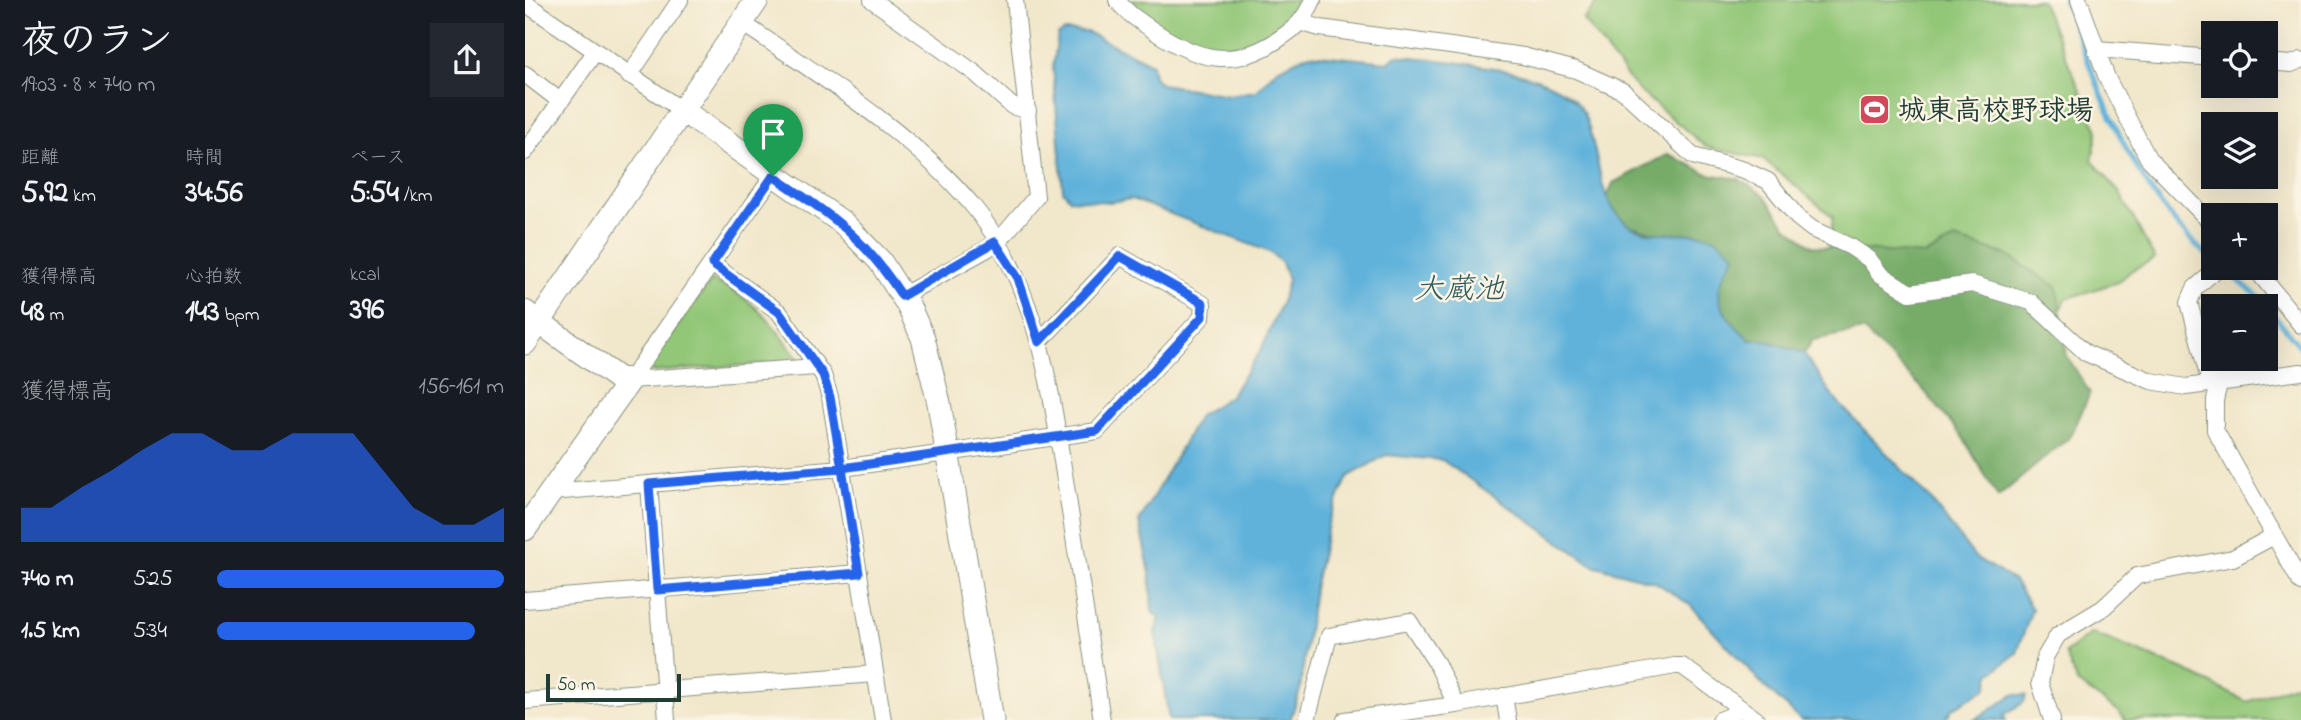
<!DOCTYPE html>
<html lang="ja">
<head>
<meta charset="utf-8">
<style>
	body { margin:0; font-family:"Indie Flower","Klee One",sans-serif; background:#242831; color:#f1f3f6; height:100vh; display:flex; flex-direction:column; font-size:26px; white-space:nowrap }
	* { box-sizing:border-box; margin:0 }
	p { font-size:23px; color:#9ea1a6 }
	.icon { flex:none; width:38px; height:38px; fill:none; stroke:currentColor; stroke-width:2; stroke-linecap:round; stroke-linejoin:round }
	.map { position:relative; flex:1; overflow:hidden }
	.side { display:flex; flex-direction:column; background:#171b24; width:525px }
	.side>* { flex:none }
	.tools { position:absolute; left:1676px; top:21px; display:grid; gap:14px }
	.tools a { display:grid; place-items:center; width:77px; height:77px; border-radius:0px; background:#171b24; box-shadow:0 7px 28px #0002; font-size:35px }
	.scale { position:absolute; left:21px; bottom:18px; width:135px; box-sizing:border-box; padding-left:7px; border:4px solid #1f3d34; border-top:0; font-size:19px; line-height:24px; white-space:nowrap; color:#1f3d34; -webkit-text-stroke:5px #fcf5e5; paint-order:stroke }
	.pin { position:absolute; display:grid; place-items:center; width:60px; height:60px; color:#fff; margin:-72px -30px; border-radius:50% 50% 50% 0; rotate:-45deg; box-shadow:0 0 7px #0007 }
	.pin .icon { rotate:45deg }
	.round { display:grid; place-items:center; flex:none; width:74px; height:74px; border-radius:0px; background:#242831 }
	.summary { display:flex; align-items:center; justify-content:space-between; height:119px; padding:0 21px }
	h1 { font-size:38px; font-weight:700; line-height:52px }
	.figures { display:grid; grid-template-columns:repeat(3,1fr); gap:10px; height:119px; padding:7px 21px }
	.figures div { display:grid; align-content:center }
	.figures b { font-size:30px; font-weight:700 }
	.figures small { font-size:19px; font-weight:400 }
	.figures p { font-size:19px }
	.chart { height:196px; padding:14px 21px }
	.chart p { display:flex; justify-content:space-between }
	.chart svg { width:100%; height:126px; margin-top:7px; fill:#2563eb; opacity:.7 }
	ul { padding:0 21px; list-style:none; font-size:23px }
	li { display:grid; grid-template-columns:112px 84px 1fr; align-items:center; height:52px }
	li i { height:18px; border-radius:9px; background:#2563eb }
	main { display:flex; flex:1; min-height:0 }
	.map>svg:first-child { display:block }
	.green { fill:#93c778; stroke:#598256; stroke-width:2 }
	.forest { fill:#76ac68; stroke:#4a744e; stroke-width:2 }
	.water { fill:#60b2db; stroke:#407888; stroke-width:2 }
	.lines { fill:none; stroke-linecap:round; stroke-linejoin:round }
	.stream { stroke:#60b2db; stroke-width:5 }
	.street-casing { stroke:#889280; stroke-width:18 }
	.secondary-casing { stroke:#889280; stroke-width:25 }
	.street { stroke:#fff; stroke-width:16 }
	.secondary { stroke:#fff; stroke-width:23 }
	.route-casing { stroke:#fff; stroke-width:14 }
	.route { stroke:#2563eb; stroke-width:9 }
	.labels { text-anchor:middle; stroke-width:5; stroke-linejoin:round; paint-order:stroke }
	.poi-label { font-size:28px; font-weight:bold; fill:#1f3d34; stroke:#fcf5e5; text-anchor:start }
	.water-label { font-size:30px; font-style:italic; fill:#2f5a5e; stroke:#fcf5e5 }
</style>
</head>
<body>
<main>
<section class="side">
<div class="summary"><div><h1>夜のラン</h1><p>19:03 · 8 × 740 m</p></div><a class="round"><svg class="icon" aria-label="share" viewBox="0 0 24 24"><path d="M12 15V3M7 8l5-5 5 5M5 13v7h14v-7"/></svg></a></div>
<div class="figures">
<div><p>距離</p><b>5.92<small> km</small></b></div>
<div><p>時間</p><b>34:56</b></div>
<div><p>ペース</p><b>5:54<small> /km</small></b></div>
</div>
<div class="figures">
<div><p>獲得標高</p><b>48<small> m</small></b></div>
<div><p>心拍数</p><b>143<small> bpm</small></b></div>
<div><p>kcal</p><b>396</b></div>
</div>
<div class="chart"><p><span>獲得標高</span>156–161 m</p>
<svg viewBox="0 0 160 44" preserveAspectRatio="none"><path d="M0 44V32L10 32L20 25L30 19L40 12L50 6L60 6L70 12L80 12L90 6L100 6L110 6L120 19L130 32L140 38L150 38L160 32V44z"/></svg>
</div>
<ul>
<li><b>740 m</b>5:25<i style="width:100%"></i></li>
<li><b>1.5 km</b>5:34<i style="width:90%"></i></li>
</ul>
</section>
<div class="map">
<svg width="1776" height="720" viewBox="0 0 1776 720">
	<rect width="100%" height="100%" fill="#fcf5e5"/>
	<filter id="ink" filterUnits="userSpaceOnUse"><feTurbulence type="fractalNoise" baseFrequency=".0143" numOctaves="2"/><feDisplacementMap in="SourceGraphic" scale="14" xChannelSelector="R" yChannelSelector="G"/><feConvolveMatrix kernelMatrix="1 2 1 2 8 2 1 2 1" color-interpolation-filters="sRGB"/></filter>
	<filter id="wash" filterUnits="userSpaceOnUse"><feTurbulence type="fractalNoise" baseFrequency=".00686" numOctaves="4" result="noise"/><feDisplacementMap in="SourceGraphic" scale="28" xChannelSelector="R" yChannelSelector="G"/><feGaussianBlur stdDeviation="1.57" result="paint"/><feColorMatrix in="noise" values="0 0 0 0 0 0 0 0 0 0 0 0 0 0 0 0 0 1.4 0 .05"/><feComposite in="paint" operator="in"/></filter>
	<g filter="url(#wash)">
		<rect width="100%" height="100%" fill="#f1e7cb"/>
		<g class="green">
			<path d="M603,0H780C776,6 774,15 769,19C755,33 729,44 710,48C682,53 620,22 603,0Z"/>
			<polygon points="1074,0 1516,0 1573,131 1567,160 1595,193 1630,259 1607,270 1593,282 1540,299 1535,312 1531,287 1400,255 1304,248 1308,217 1238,159 1181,147 1111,88 1058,20"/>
			<path d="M187,280C231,299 248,324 275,361L127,372L123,366Z"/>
			<polygon points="1567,633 1659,670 1722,702 1776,682 1776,720 1600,720 1593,711 1552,683 1540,653"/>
		</g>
		<path class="forest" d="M1143,154L1183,174L1214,179L1240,196L1260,225L1287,246L1400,255L1430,239L1480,254L1532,287L1542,356L1565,393L1546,436L1473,497L1437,436L1396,387L1338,330L1288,340L1279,353L1239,340L1225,341C1192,309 1180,297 1210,256L1188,237L1131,233L1102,225L1081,200L1088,183Z"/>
		<g class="water">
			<path d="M540,31L562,32L627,64L629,77L636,84L704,95L731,91L752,69L784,54L863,62L871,55C919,62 1031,66 1057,110C1064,123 1066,137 1070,151C1076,177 1078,205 1101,223C1123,242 1167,227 1190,238C1197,242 1204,250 1211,255C1182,295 1193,310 1225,340H1239L1279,353L1308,397L1404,498L1450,557L1489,581L1507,609L1492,653L1465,674L1462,688L1427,709L1420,720H1276L1240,687L1165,605L1132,583L1068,565L917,460L861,455L823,477L804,519L789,589L775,690L765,720H644L630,631L635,619L627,612L625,573L614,522L674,416L705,396L736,350L757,302L763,280L757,263L745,252L607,199L585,202L545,199L538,191L528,67L533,35Z"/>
			<polygon points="1488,695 1501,695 1499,702 1479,715 1481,720 1449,720"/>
		</g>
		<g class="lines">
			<g class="stream">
				<path d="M1539,0C1576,93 1608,195 1689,261"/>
				<polyline points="1698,268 1734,297 1776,348"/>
			</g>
		</g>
	</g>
	<g filter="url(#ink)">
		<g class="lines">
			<defs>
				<g id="street">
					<polyline points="347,0 450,73 487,106 503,111"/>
					<path d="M592,0C602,14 615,21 629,31C672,60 709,70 754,39C772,27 779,20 788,0"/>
					<polyline points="1554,0 1582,78 1623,158 1689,226"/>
					<polyline points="0,3 158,111"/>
					<path d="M216,22C297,78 384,130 448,206C517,290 527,402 544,505C555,577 566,648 577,720"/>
					<polyline points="778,23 795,28 998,56 1051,70 1098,91 1168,156 1219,170 1243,181 1273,218 1287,229 1326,247 1344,259 1355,274 1385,293 1447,284 1506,302 1561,353 1626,381 1661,387 1776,372"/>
					<polyline points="1571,49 1689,58"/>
					<polyline points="1741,62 1766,64 1776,60"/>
					<polyline points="0,74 35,101"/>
					<polyline points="104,76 155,0"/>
					<polyline points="0,152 70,52"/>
					<polyline points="187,264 254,312 298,375 305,397 358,720"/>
					<polyline points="1693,268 1670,288 1664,302 1682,372 1694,384"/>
					<polyline points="1730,268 1776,325"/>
					<polyline points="377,296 462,249 478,236 511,197 490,0"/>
					<polyline points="105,380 248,176"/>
					<polyline points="105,380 292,367"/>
					<polyline points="1694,384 1690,400 1690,430 1776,583"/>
					<polyline points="124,484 142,720"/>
					<polyline points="26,492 317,468 572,431 677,317 678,304 595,256 514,342"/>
					<polyline points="0,600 334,573"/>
					<polyline points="979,696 983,720"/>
					<polyline points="0,701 350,674"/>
					<polyline points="782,720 804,636 884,621 912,664 931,705"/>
					<polyline points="820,720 931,705 1150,666 1157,666 1232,720"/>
					<polyline points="1195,720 1205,716 1214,707"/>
					<polyline points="1527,720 1515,683 1520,657 1533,635 1578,608 1612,576 1708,558 1745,538 1746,529"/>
				</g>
				<g id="secondary">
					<polyline points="158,111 318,223 355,261 383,305 398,338 414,403 467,720"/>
					<polyline points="0,312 94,379 105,380 0,529"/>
					<polyline points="0,343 232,0"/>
				</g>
			</defs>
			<use href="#street" class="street-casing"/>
			<use href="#secondary" class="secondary-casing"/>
			<use href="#street" class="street"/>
			<use href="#secondary" class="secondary"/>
		</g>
	</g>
	<g class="lines" filter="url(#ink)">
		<defs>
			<path id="route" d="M248,176L187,264L254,312L298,375L305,397L317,468L124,484L132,590L334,573L317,468L572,431L677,317L678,303L595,256L514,342L493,278L470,242L377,296C338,236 306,215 248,176"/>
		</defs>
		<use href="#route" class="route-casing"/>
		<use href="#route" class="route"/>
	</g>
	<defs>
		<symbol id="stadium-square" viewBox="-11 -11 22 22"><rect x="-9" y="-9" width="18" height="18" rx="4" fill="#d1495b" stroke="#fcf5e5"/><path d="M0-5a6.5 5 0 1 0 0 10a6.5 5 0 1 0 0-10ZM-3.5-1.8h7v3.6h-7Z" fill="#fff"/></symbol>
	</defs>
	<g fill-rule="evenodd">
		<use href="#stadium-square" x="1332" y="92" width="35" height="35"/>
	</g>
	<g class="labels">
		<g class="poi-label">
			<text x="1373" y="119">城東高校野球場</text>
		</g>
		<g class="water-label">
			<text x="934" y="298">大蔵池</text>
		</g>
	</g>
</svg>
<div class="tools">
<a><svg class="icon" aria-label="locate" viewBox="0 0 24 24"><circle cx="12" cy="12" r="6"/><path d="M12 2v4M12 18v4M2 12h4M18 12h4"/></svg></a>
<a><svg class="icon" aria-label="layers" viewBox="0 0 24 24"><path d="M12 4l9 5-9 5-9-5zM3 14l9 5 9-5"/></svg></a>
<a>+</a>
<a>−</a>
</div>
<div class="scale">50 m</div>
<div class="pin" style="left:248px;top:176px;background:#1e9e55"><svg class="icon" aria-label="arrive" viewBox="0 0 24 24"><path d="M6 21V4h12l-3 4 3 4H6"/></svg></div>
</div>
</main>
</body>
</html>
